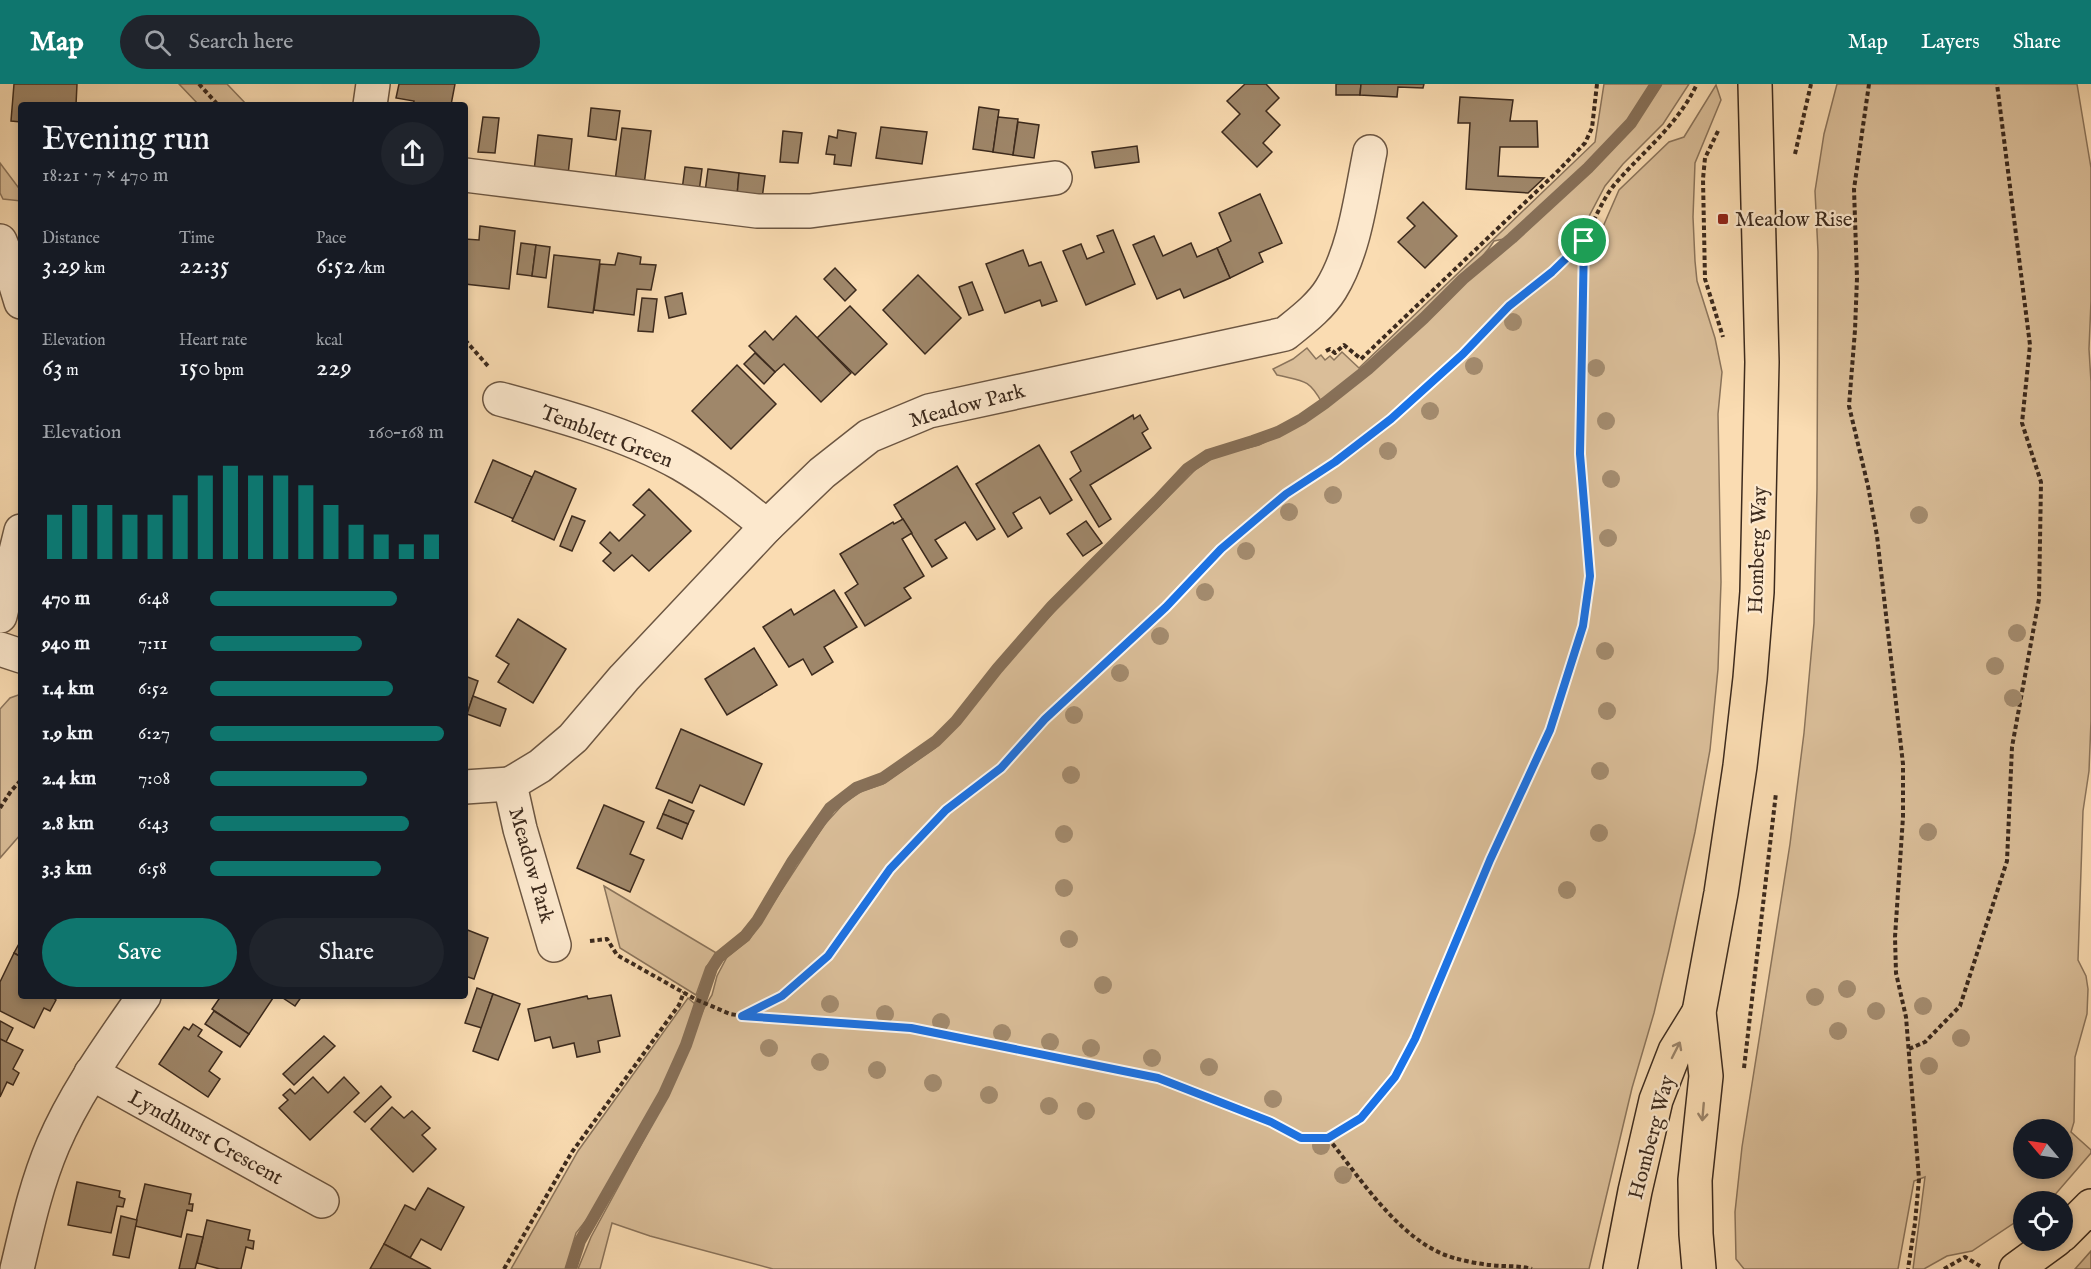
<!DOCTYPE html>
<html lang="en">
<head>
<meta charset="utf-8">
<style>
	body { margin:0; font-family:"IM FELL English",serif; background:#20242c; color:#f1f3f6; height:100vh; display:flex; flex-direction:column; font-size:22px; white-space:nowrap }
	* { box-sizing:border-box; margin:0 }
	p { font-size:20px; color:#9ea1a6 }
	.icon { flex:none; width:33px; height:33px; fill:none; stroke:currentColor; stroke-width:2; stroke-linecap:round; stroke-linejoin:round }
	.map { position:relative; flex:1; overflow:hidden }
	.details { position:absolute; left:18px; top:18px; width:450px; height:897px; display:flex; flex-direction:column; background:#171b24; border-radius:6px; box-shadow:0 3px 9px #0003 }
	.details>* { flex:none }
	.needle { width:39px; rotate:299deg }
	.tools { position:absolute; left:2013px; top:1035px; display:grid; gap:12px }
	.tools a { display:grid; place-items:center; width:60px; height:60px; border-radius:50%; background:#171b24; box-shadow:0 3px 9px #0003; font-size:30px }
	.pin { position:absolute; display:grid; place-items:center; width:51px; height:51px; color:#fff; margin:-26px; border:3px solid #fff; border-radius:50%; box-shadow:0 2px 6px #0007 }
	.round { display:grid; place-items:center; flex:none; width:63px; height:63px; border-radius:32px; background:#20242c }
	.overview { display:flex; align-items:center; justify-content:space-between; height:102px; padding:0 24px }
	h1 { font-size:33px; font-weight:600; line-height:45px }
	.figures { display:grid; grid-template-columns:repeat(3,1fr); gap:9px; height:102px; padding:6px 24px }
	.figures div { display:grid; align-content:center }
	.figures b { font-size:26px; font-weight:600 }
	.figures small { font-size:16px; font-weight:400 }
	.figures p { font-size:16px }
	.chart { height:168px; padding:12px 24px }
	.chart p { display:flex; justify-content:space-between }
	.chart svg { width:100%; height:108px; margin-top:6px; stroke:#0f766e; stroke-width:6 }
	.button { display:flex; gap:12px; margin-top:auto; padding:12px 24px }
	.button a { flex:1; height:69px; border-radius:36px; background:#0f766e; color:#fff; font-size:24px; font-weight:600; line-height:69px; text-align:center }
	.button a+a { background:#20242c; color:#f1f3f6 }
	ul { padding:0 24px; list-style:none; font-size:20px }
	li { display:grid; grid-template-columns:96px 72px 1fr; align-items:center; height:45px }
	li i { height:15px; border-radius:8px; background:#0f766e }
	header { display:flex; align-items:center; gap:36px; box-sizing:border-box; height:84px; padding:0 30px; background:#0f766e; color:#fff }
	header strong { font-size:28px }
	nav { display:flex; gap:33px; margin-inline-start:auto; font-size:21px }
	.search { width:420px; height:54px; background:#20242c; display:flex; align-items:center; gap:15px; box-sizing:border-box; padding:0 21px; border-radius:33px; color:#9ea1a6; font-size:22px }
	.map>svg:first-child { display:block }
	.green { fill:#dabe99; stroke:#8b745b; stroke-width:1.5; fill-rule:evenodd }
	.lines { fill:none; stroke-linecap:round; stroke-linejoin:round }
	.stream { stroke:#877058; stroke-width:12 }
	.building { fill:#9f876a; stroke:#3c2a1d; stroke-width:1.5 }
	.minor-casing { stroke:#6c5642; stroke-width:36 }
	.major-casing { stroke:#3c2a1d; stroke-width:36 }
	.path { stroke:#3c2a1d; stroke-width:4; stroke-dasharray:4.5 3; stroke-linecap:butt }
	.minor { stroke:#fce8cd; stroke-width:33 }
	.major { stroke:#fadcb2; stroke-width:33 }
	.tree { fill:#a38b6e }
	.oneway { stroke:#9b8368 }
	.route-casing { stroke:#fff; stroke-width:12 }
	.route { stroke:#1a73e8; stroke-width:8 }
	.poi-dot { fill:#8f2418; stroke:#fce8cd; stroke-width:2 }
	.labels { text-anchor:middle; stroke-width:4.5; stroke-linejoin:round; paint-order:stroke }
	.poi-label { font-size:21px; fill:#3c2a1d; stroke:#fce8cd; text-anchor:start }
	.street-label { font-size:21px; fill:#3c2a1d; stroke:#fce8cd }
</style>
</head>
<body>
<header>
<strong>Map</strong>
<div class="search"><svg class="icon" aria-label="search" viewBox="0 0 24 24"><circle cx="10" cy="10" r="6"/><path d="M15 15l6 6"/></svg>Search here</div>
<nav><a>Map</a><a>Layers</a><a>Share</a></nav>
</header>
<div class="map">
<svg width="2091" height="1185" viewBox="0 0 2091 1185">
	<rect width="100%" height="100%" fill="#fadcb2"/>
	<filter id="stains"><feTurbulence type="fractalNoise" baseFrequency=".00333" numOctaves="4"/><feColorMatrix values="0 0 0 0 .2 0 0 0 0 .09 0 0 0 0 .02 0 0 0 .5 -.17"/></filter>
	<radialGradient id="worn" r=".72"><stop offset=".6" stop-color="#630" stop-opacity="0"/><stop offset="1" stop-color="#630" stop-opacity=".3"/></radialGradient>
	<g class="green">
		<polygon points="179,0 227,0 247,21 199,21"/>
		<path d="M1604,0H1653L1626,40L1615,52L1509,154L1494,157C1484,174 1467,186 1453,200C1411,242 1369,282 1322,319C1309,294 1302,297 1277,291L1273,285L1293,275L1307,264L1316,275L1321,271L1325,276L1330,272L1334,276L1342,268L1359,284L1595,58Z"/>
		<polygon points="1662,0 1689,0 1663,40 1623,80 1605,102 1587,136 1565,159 1584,157 1595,161 1619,106 1669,58 1684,53 1716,1 1721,16 1695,79 1693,133 1695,177 1697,197 1715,254 1722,288 1718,330 1721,498 1718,585 1710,666 1695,748 1669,866 1654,929 1632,1004 1589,1185 773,1185 650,1152 612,1139 600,1185 578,1185 591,1153 668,1011 704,924 712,911 717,892 727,873 749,856 824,741 845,718 862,707 883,700 935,664 960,638 981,610 1043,539 1196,385 1216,372 1259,361 1290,346 1316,330 1372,285 1439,226 1466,198 1499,171 1597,81 1635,39"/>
		<path d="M1837,0H2077L2091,84V217L2089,265L2091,298V637L2089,687L2083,727L2078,876L2086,892L2088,905L2087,930L2075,973L2074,1038L2071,1048L2091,1066V1069L2053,1113L2047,1117L2024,1118L2023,1133L1972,1167L1947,1172L1924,1185H1913L1925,1093L1914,1097L1898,1185H1744L1736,1175L1735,1128L1742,1063L1790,760L1804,649L1814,539L1817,405L1818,168L1815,107L1824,50ZM2024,1046H2062V1084H2024Z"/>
		<polygon points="0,79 21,107 21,117 3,115 0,109"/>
		<polygon points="21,610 21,750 0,774 0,625 10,614"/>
		<polygon points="604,802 718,870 706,883 696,911 620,864"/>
		<polygon points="688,914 695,920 679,969 663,1004 591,1130 576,1149 565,1185 511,1185 578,1067"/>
		<polygon points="2091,1167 2091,1185 2075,1185"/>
	</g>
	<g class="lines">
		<polyline class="stream" points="571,1185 580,1157 664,1010 686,961 712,884 719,873 745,852 757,837 792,778 830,724 856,704 883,694 936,657 956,637 997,585 1052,522 1157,417 1187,385 1208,371 1253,357 1278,348 1302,335 1325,319 1368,285 1424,234 1463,195 1512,154 1588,84 1631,39 1656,0"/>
	</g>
	<g class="building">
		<polygon points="14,0 77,0 76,21 21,21 21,38 11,37"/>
		<polygon points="399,0 455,0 451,21 413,21 414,17 396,14"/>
		<polygon points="1245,0 1266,0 1279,14 1266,27 1280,41 1263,59 1272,68 1257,83 1222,48 1240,30 1227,17"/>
		<polygon points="1336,0 1361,0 1360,11 1336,11"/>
		<polygon points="1361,0 1424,0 1423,4 1398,3 1397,13 1360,11"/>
		<polygon points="1460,13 1513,16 1510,37 1537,37 1538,63 1500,63 1498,92 1544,94 1528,109 1466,105 1470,39 1458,39"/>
		<polygon points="979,23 999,26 993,68 973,65"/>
		<polygon points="591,24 620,27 616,56 588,52"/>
		<polygon points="483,33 499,34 495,69 478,68"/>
		<polygon points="998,33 1018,35 1013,71 993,68"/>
		<polygon points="1018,38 1039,41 1034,74 1013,71"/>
		<polygon points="881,43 927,48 922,80 876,74"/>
		<polygon points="622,44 651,47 644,101 615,97"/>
		<polygon points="838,46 856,49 851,82 834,80 835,71 826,70 829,52 837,54"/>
		<polygon points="783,47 802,49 798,79 780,78"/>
		<polygon points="538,51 572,55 568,91 534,87"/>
		<polygon points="1137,62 1139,78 1095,84 1092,68"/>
		<polygon points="685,83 702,85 699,108 682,106"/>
		<polygon points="708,85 739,89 737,112 705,108"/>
		<polygon points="739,89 765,92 762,115 737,112"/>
		<polygon points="1260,110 1282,159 1259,169 1263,178 1230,194 1217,164 1231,157 1219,129"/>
		<polygon points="1423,118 1457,152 1425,184 1398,158 1415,142 1407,134"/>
		<polygon points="480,142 515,147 509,205 465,200 465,155 479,156"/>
		<polygon points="1113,146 1135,200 1086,221 1063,167 1081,160 1087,175 1104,168 1097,152"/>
		<polygon points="1154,152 1163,172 1191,159 1197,173 1217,164 1230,194 1184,214 1180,205 1157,215 1133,161"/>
		<polygon points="521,159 536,161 532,192 517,190"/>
		<polygon points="536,161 550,163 546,194 532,192"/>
		<polygon points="1023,166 1029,182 1041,178 1057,217 1042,222 1040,216 1005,229 986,180"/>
		<polygon points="618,169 641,173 640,180 656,181 651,206 637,205 634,231 594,226 600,180 615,181"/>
		<polygon points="554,171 600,176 593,229 548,223"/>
		<polygon points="835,184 856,206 845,217 824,195"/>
		<polygon points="918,191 961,234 925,270 883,226"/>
		<polygon points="972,198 983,226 969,231 959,203"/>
		<polygon points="682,209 686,230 669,234 665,213"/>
		<polygon points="642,214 657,215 653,248 638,247"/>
		<polygon points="850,222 887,260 855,291 817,254"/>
		<polygon points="796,232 851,289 821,318 784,280 775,288 749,262 765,247 773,256"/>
		<polygon points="755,269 775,288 764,300 744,280"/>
		<polygon points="737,281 776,320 731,365 692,327"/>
		<polygon points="1133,331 1134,335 1140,331 1148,345 1142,349 1151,364 1090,401 1111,435 1099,443 1070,395 1081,387 1071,368"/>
		<polygon points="1039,361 1072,416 1050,430 1040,413 1013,429 1022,444 1008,453 976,400"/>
		<polygon points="493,376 532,393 514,435 475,418"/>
		<polygon points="957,382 995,445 977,456 965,438 935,456 947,474 932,483 894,421"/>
		<polygon points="535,387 576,405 554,456 512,437"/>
		<polygon points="649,405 691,447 649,487 632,471 614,487 603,477 611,469 600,459 610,448 619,457 645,431 633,421"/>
		<polygon points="572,432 585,437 572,467 560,462"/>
		<polygon points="903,435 912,449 902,455 924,492 904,504 911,514 865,542 845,509 858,500 840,470 893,438 894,440"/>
		<polygon points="1086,437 1102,459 1083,472 1067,450"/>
		<polygon points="834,506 857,543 824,563 833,578 812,591 803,575 789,583 763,543 791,525 794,531"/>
		<polygon points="518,535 566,565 533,619 498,598 509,580 496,572"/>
		<polygon points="754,564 777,601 727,631 705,595"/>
		<polygon points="465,592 478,597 467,630 465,629"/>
		<polygon points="473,612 506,625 500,642 467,630"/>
		<polygon points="681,645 762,680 744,721 700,701 692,719 656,704"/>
		<polygon points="669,716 694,727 688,740 663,730"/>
		<polygon points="604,721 644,738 630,770 644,776 630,808 577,784"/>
		<polygon points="663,730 688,740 682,755 657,744"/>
		<polygon points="465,845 488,854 474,895 465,892"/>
		<polygon points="21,856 21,873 14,869"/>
		<polygon points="14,869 21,873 21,912 51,912 56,916 50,927 44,924 34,944 0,927 0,898"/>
		<polygon points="477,904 493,910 482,944 465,939"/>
		<polygon points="493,910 520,920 498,976 473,967"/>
		<polygon points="611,911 620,952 598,957 600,968 577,973 574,959 553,964 550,953 535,957 528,925 587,912 588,915"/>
		<polygon points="221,912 270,912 273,914 249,950 212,925"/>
		<polygon points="280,912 302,912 295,922"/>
		<polygon points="214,927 249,950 240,963 205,940"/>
		<polygon points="0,937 13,944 6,958 0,955"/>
		<polygon points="193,940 202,946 198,952 222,968 209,987 220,995 208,1013 159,980 184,943 189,946"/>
		<polygon points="324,952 335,962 294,1001 283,990"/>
		<polygon points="0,955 23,966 13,985 19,989 13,1001 7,998 0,1013"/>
		<polygon points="313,993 328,1009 344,993 359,1009 310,1056 279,1024 288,1016 283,1011 290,1005 295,1010"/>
		<polygon points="381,1002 391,1013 365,1038 354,1028"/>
		<polygon points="392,1023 404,1034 412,1027 430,1044 422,1051 436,1065 413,1088 371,1045"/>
		<polygon points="77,1098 120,1107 119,1113 125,1115 123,1123 117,1122 111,1149 68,1141"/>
		<polygon points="145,1100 191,1110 189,1120 193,1120 192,1127 187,1126 181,1153 135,1142"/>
		<polygon points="428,1104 464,1123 441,1166 421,1155 410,1174 384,1160 405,1121 415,1126"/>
		<polygon points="121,1132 137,1136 129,1174 113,1171"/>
		<polygon points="207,1136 250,1146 248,1156 254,1157 253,1165 246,1163 241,1185 220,1185 197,1179"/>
		<polygon points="187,1150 203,1153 195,1185 179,1185"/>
		<polygon points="384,1160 431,1185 370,1185"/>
	</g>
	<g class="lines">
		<defs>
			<g id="minor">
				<polyline points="370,21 373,0"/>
				<polyline points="465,91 757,127 810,127 1055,94"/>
				<polyline points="0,157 10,182 21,218"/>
				<path d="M500,315C559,331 628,350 681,380C712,398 739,420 767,442"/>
				<polyline points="0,532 21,447"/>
				<polyline points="0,565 21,572"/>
				<polyline points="465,703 510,700"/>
				<path d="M554,861L520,745L510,700L540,682L573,654L624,594L767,442L822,389L869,352L929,327L1285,250C1301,237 1320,223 1331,205C1355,166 1361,112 1370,68"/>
				<polyline points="91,989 322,1117"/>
				<path d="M17,1185C27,1143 36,1101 53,1061C76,1007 111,960 144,912"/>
			</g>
			<g id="major">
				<polyline points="2062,1151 2091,1122"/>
				<polyline points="1620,1185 1635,1107 1656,1016 1675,967 1699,928"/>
				<polyline points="1699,1185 1696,1150 1695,1096 1706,992 1699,928 1721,809 1740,682 1750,594 1757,508 1762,278 1755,0"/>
				<polyline points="2016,1185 2056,1156"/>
			</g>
		</defs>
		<use href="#minor" class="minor-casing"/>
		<use href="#major" class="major-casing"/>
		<g class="path">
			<polyline points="199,0 218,21"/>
			<polyline points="1869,0 1854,105 1857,194 1855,246 1849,322 1868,402 1877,452 1903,680 1903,733 1895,853 1896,889 1906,933 1919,1095 1915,1139 1908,1185"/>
			<polyline points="1718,47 1705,74 1703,95 1705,195 1723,253"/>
			<polyline points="1795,70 1811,0"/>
			<polygon points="1584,157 1580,370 1590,492 1583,542 1550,646 1490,776 1415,955 1395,993 1361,1034 1328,1054 1301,1054 1271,1039 1158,994 911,944 743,932 782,912 828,872 890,785 946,725 1001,684 1045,635 1166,523 1221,465 1286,410 1335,378 1391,335 1463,270 1509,222 1552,188"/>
			<path d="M1584,157C1593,139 1603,114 1615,100C1644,66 1677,42 1697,0"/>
			<polyline points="465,256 488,282"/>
			<polyline points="1326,267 1330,265 1335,269 1344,261 1361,275 1559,86 1585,59 1592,44 1597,0"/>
			<polyline points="0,724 11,707 21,696"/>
			<polyline points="590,857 607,855 617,871 695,915 730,930 743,932"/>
			<polyline points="1909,965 1925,958 1960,922 2007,777 2012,663 2039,515 2041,398 2022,339 2030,261 1997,0"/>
			<polyline points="1744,984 1776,709"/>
			<path d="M1328,1054C1361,1095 1401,1159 1454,1174C1465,1177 1479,1180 1490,1181C1505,1183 1516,1181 1532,1185"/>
			<polyline points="504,1185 572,1068 679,921 684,908"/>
			<polyline points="1944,1185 1965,1173 1980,1182"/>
		</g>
		<use href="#minor" class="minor"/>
		<use href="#major" class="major"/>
	</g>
	<g class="tree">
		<circle cx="1513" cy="238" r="9"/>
		<circle cx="1474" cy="282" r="9"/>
		<circle cx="1596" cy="284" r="9"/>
		<circle cx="1430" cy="327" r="9"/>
		<circle cx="1606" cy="337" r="9"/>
		<circle cx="1388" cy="367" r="9"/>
		<circle cx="1611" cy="395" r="9"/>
		<circle cx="1333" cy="411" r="9"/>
		<circle cx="1289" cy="428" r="9"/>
		<circle cx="1919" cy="431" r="9"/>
		<circle cx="1608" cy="454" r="9"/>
		<circle cx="1246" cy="467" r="9"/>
		<circle cx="1205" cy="508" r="9"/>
		<circle cx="2017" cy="549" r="9"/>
		<circle cx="1160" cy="552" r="9"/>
		<circle cx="1605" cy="567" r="9"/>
		<circle cx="1995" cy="582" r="9"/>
		<circle cx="1120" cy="589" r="9"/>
		<circle cx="2013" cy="614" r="9"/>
		<circle cx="1607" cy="627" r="9"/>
		<circle cx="1074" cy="631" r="9"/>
		<circle cx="1600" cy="687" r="9"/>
		<circle cx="1071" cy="691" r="9"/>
		<circle cx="1928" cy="748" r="9"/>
		<circle cx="1599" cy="749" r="9"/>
		<circle cx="1064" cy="750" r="9"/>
		<circle cx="1064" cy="804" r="9"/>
		<circle cx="1567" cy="806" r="9"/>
		<circle cx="1069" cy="855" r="9"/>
		<circle cx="1103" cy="901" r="9"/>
		<circle cx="1847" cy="905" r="9"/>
		<circle cx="1815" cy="913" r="9"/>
		<circle cx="830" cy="920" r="9"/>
		<circle cx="1923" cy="922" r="9"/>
		<circle cx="1876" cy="927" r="9"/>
		<circle cx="885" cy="930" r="9"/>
		<circle cx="941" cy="938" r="9"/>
		<circle cx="1838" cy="947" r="9"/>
		<circle cx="1002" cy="949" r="9"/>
		<circle cx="1961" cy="954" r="9"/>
		<circle cx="1050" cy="958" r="9"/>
		<circle cx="769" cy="964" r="9"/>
		<circle cx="1091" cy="964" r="9"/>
		<circle cx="1152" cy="974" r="9"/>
		<circle cx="820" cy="978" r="9"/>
		<circle cx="1929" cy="982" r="9"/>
		<circle cx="1209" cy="983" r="9"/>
		<circle cx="877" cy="986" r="9"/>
		<circle cx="933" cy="999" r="9"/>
		<circle cx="989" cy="1011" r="9"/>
		<circle cx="1273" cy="1015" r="9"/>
		<circle cx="1049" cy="1022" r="9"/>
		<circle cx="1086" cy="1027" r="9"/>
		<circle cx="1321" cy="1062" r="9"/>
		<circle cx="1343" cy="1091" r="9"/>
	</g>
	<defs><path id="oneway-shaft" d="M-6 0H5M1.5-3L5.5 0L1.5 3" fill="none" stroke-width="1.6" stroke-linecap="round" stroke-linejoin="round" transform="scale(1.5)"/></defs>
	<g class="oneway">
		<use href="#oneway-shaft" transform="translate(1676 966) rotate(-63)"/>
		<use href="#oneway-shaft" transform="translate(1703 1028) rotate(95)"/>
	</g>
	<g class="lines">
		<defs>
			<polygon id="route" points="1584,157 1580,370 1590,492 1583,542 1550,646 1490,776 1415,955 1395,993 1361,1034 1328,1054 1301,1054 1271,1038 1158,994 911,944 742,932 782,912 828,872 890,785 946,726 1001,684 1045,635 1166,523 1221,465 1286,410 1335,378 1391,335 1463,270 1509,222 1552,188"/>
		</defs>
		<use href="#route" class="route-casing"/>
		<use href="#route" class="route"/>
	</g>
	<rect class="poi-dot" x="1717" y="129" width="12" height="12" rx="3"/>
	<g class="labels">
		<g class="poi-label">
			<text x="1735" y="142">Meadow Rise</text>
		</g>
		<g class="street-label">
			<text transform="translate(967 321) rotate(-15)" y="7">Meadow Park</text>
			<text transform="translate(607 352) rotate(21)" y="7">Temblett Green</text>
			<text transform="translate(1757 466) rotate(-88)" y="7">Homberg Way</text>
			<text transform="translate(532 781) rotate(74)" y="7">Meadow Park</text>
			<text transform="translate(206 1053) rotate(29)" y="7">Lyndhurst Crescent</text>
			<text transform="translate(1651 1053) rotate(-75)" y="7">Homberg Way</text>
		</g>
	</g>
	<rect width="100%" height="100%" filter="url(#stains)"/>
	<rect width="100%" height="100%" fill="url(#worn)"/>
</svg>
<div class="tools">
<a><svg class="needle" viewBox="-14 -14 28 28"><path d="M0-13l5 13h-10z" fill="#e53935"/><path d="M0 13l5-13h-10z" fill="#9ea1a6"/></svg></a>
<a><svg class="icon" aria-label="locate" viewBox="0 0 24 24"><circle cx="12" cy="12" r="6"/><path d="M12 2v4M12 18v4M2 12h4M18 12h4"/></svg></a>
</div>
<div class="pin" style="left:1584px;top:157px;background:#1e9e55"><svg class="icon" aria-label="arrive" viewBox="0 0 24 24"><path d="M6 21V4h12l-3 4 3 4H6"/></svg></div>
<section class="details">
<div class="overview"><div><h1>Evening run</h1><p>18:21 · 7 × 470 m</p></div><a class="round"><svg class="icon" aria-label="share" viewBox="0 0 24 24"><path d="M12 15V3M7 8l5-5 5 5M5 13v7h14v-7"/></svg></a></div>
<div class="figures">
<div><p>Distance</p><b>3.29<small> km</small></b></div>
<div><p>Time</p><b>22:35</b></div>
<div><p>Pace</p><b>6:52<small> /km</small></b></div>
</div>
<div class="figures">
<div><p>Elevation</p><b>63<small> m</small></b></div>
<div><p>Heart rate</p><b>150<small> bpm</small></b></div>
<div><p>kcal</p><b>229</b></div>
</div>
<div class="chart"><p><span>Elevation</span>160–168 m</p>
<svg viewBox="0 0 160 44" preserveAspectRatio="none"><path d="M5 44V26M15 44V22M25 44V22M35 44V26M45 44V26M55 44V18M65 44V10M75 44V6M85 44V10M95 44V10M105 44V14M115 44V22M125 44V30M135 44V34M145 44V38M155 44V34"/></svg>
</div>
<ul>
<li><b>470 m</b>6:48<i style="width:80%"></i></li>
<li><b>940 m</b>7:11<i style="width:65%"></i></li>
<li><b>1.4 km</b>6:52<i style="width:78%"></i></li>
<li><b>1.9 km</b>6:27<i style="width:100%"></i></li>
<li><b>2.4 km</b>7:08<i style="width:67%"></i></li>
<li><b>2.8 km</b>6:43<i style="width:85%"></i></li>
<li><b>3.3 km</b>6:58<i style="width:73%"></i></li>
</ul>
<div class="button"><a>Save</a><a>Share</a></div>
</section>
</div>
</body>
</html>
